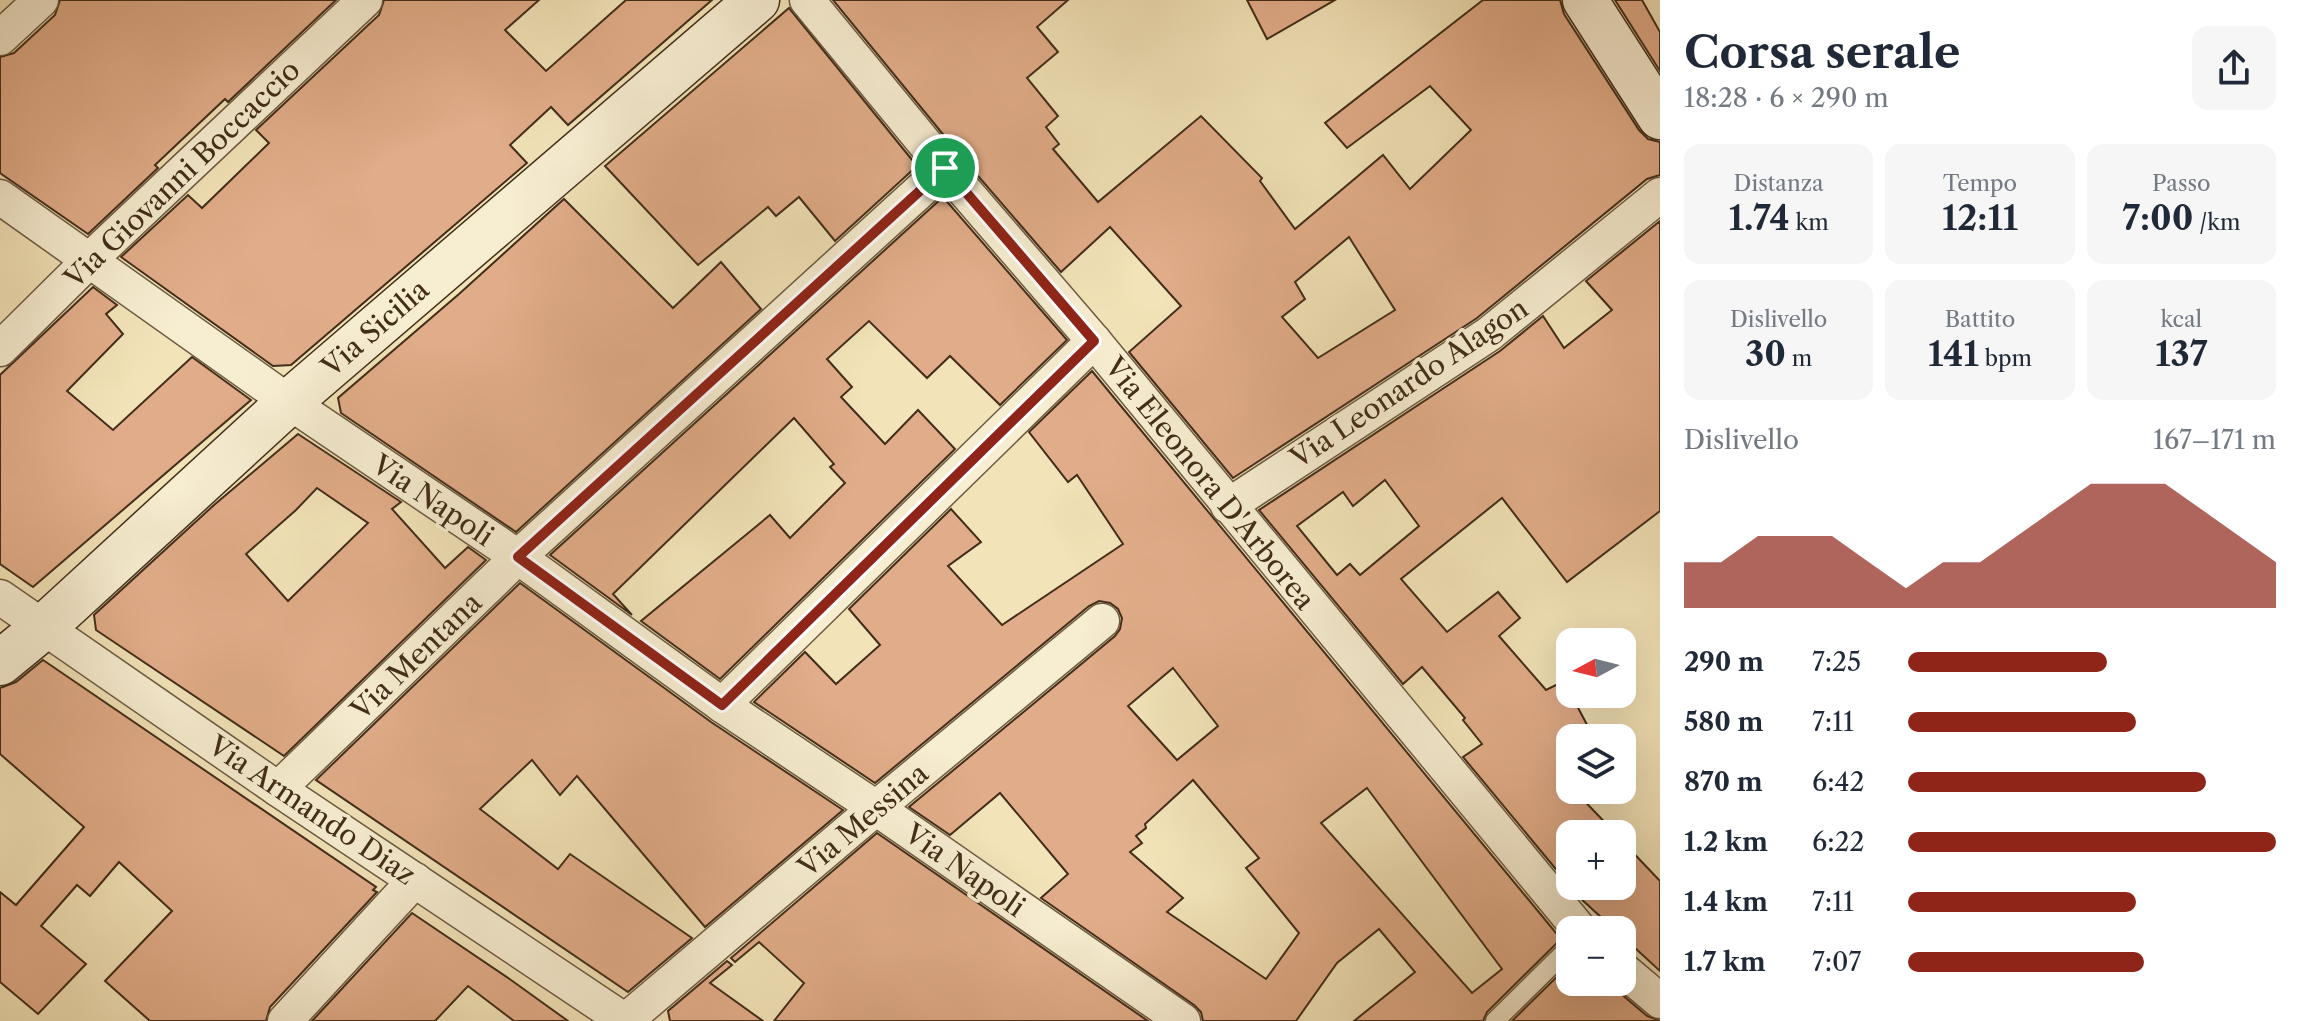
<!DOCTYPE html>
<html lang="it">
<head>
<meta charset="utf-8">
<style>
	body { margin:0; font-family:"Libre Caslon Text",serif; background:#f6f6f7; color:#1f2937; height:100vh; display:flex; flex-direction:column; font-size:30px; white-space:nowrap }
	* { box-sizing:border-box; margin:0 }
	p { font-size:26px; color:#747a83 }
	.icon { flex:none; width:44px; height:44px; fill:none; stroke:currentColor; stroke-width:2; stroke-linecap:round; stroke-linejoin:round }
	.map { position:relative; flex:1; overflow:hidden }
	.panel { display:flex; flex-direction:column; background:#fff; width:640px }
	.panel>* { flex:none }
	.needle { width:52px; rotate:263deg }
	.tools { position:absolute; left:1556px; top:628px; display:grid; gap:16px }
	.tools a { display:grid; place-items:center; width:80px; height:80px; border-radius:16px; background:#fff; box-shadow:0 8px 32px #0002; font-size:40px }
	.pin { position:absolute; display:grid; place-items:center; width:68px; height:68px; color:#fff; margin:-34px; border:4px solid #fff; border-radius:50%; box-shadow:0 2px 8px #0007 }
	.round { display:grid; place-items:center; flex:none; width:84px; height:84px; border-radius:16px; background:#f6f6f7 }
	.headline { display:flex; align-items:center; justify-content:space-between; height:136px; padding:0 24px }
	h1 { font-size:44px; font-weight:800; line-height:60px }
	.stats { display:grid; grid-template-columns:repeat(3,1fr); gap:12px; height:136px; padding:8px 24px }
	.stats div { display:grid; align-content:center; border-radius:16px; background:#f6f6f7; text-align:center }
	.stats b { font-size:34px; font-weight:800 }
	.stats small { font-size:22px; font-weight:400 }
	.stats p { font-size:22px }
	.chart { height:224px; padding:16px 24px }
	.chart p { display:flex; justify-content:space-between }
	.chart svg { width:100%; height:144px; margin-top:8px; fill:#8f2418; opacity:.7 }
	ul { padding:0 24px; list-style:none; font-size:26px }
	li { display:grid; grid-template-columns:128px 96px 1fr; align-items:center; height:60px }
	li i { height:20px; border-radius:10px; background:#8f2418 }
	main { display:flex; flex:1; min-height:0 }
	.map>svg:first-child { display:block }
	.building { fill:#e1ac89; stroke:#422d19; stroke-width:2; fill-rule:evenodd }
	.lines { fill:none; stroke-linecap:round; stroke-linejoin:round }
	.lane-casing { stroke:#6e5a41; stroke-width:21 }
	.street-casing { stroke:#6e5a41; stroke-width:37 }
	.secondary-casing { stroke:#422d19; stroke-width:47 }
	.lane { stroke:#f7edd1; stroke-width:18 }
	.street { stroke:#f7edd1; stroke-width:34 }
	.secondary { stroke:#f7edd1; stroke-width:44 }
	.route-casing { stroke:#fff; stroke-width:16 }
	.route { stroke:#8f2418; stroke-width:10 }
	.labels { text-anchor:middle; stroke-width:7; stroke-linejoin:round; paint-order:stroke }
	.street-label { font-size:28px; fill:#422d19; stroke:#f7edd1 }
</style>
</head>
<body>
<main>
<div class="map">
<svg width="1660" height="1021" viewBox="0 0 1660 1021">
	<rect width="100%" height="100%" fill="#f2e3b8"/>
	<filter id="stains"><feTurbulence type="fractalNoise" baseFrequency=".0025" numOctaves="4"/><feColorMatrix values="0 0 0 0 .2 0 0 0 0 .09 0 0 0 0 .02 0 0 0 .5 -.17"/></filter>
	<radialGradient id="worn" r=".72"><stop offset=".6" stop-color="#630" stop-opacity="0"/><stop offset="1" stop-color="#630" stop-opacity=".3"/></radialGradient>
	<g class="building">
		<polygon points="60,0 336,0 228,102 225,99 155,165 158,168 88,234 0,173 0,57 14,53 55,15"/>
		<polygon points="384,0 539,0 505,30 546,71 626,0 712,0 568,125 551,107 510,145 527,163 291,365 273,366 121,257 188,195 202,208 269,143 256,130 379,15"/>
		<path d="M833,0H1068L1037,27L1058,52L1027,78L1058,116L1046,127L1059,144L1053,149L1098,202L1201,116L1262,178L1260,181L1295,229L1383,155L1410,189L1471,130L1430,86L1347,148L1325,123L1483,0H1560L1564,14L1639,130L1648,139L1660,142V175L1647,179L1477,318L1233,478L1129,352L1181,306L1110,227L1061,272L960,155ZM1349,237L1395,310L1318,358L1282,317L1305,299L1295,282Z"/>
		<polygon points="1247,0 1335,0 1267,39"/>
		<polygon points="1615,0 1642,0 1660,32 1660,71"/>
		<polygon points="789,8 917,166 835,241 799,197 776,216 768,207 698,265 605,166"/>
		<polygon points="943,197 1067,340 1000,405 950,356 927,378 869,321 827,359 852,387 841,397 885,444 918,410 955,449 720,679 641,621 770,515 790,538 845,483 830,467 834,464 794,418 613,594 632,615 550,555"/>
		<polygon points="564,199 673,308 721,262 761,309 516,532 341,413 338,398 459,294"/>
		<path d="M1660,221V511L1567,582L1502,498L1401,579L1447,632L1498,592L1520,618L1499,636L1546,690L1564,681L1594,738H1570V790H1574L1616,834H1570V886H1622V841L1660,881V971L1622,936V930H1615L1579,897L1463,757L1482,744L1463,720L1465,718L1422,667L1403,684L1259,510L1500,351L1543,316L1564,348L1612,310L1586,281ZM1385,480L1419,526L1360,575L1350,564L1337,575L1297,526L1343,492L1353,506Z"/>
		<polygon points="93,287 117,305 106,314 123,334 67,391 113,430 192,357 251,400 33,587 0,564 0,375"/>
		<path d="M1092,371L1561,939L1487,1012L1483,1021H1354L1415,972L1379,929L1337,963L1296,1021H1203L1201,1012L1194,1005L1041,898L1068,874L1000,793L950,835L909,807L1115,636L1120,629L1122,618L1118,609L1110,603L1099,601L1089,606L875,783L754,702L805,652L836,684L880,645L849,609L951,509L981,542L948,566L1002,625L1123,544L1077,475L1068,482L1029,432ZM1173,668L1218,726L1177,760L1128,706ZM1193,780L1259,858L1246,868L1299,933L1266,979L1167,912L1183,898L1130,852L1142,843L1136,836L1146,828L1145,824ZM1367,788L1502,969L1472,993L1321,823Z"/>
		<path d="M298,434L401,502L392,509L445,568L468,547L486,560L284,756L96,630L94,615L214,505ZM317,488L368,523L288,601L246,554L296,510Z"/>
		<polygon points="520,583 711,722 843,810 705,927 577,776 560,795 532,760 480,809 558,869 570,854 692,938 628,992 316,780"/>
		<polygon points="43,660 376,887 373,890 377,892 270,1007 266,1021 150,1021 105,981 172,911 119,862 90,896 77,885 41,926 86,964 38,1014 0,982 0,892 16,905 84,827 0,754 0,688 16,682"/>
		<polygon points="877,833 1148,1021 774,1021 804,983 759,942 735,962 731,958"/>
		<polygon points="412,913 511,980 568,1021 514,1021 468,986 435,1021 312,1021"/>
		<polygon points="727,961 732,965 710,983 763,1021 670,1021 668,1011"/>
		<polygon points="1570,964 1570,982 1607,982 1647,1016 1660,1021 1512,1021"/>
	</g>
	<g class="lines">
		<defs>
			<polyline id="lane" points="1495,1021 1570,947"/>
			<g id="street">
				<polyline points="807,0 945,168 1094,341 1580,930"/>
				<polyline points="0,38 41,0"/>
				<polyline points="0,197 289,402 518,557 722,705 876,808 1183,1021"/>
				<polyline points="0,349 103,247 365,0"/>
				<polyline points="1228,506 1489,334 1660,195"/>
				<polyline points="0,597 278,789 625,1021"/>
				<polyline points="722,705 1094,341"/>
				<polyline points="278,789 518,557 945,168"/>
				<polyline points="1622,969 1660,1001"/>
				<polyline points="285,1021 415,880"/>
				<polyline points="625,1021 876,808 1102,621"/>
			</g>
			<g id="secondary">
				<polyline points="1585,0 1660,117"/>
				<polyline points="0,663 45,626 289,402 757,0"/>
			</g>
		</defs>
		<use href="#lane" class="lane-casing"/>
		<use href="#street" class="street-casing"/>
		<use href="#secondary" class="secondary-casing"/>
		<use href="#lane" class="lane"/>
		<use href="#street" class="street"/>
		<use href="#secondary" class="secondary"/>
	</g>
	<g class="lines">
		<defs>
			<polygon id="route" points="945,168 1094,341 722,705 518,557"/>
		</defs>
		<use href="#route" class="route-casing"/>
		<use href="#route" class="route"/>
	</g>
	<g class="labels">
		<g class="street-label">
			<text transform="translate(182 174) rotate(-44)" y="10">Via Giovanni Boccaccio</text>
			<text transform="translate(375 328) rotate(-41)" y="10">Via Sicilia</text>
			<text transform="translate(1409 383) rotate(-34)" y="10">Via Leonardo Alagon</text>
			<text transform="translate(1210 483) rotate(51)" y="10">Via Eleonora D'Arborea</text>
			<text transform="translate(433 500) rotate(34)" y="10">Via Napoli</text>
			<text transform="translate(416 656) rotate(-44)" y="10">Via Mentana</text>
			<text transform="translate(312 810) rotate(34)" y="10">Via Armando Diaz</text>
			<text transform="translate(863 820) rotate(-40)" y="10">Via Messina</text>
			<text transform="translate(965 870) rotate(35)" y="10">Via Napoli</text>
		</g>
	</g>
	<rect width="100%" height="100%" filter="url(#stains)"/>
	<rect width="100%" height="100%" fill="url(#worn)"/>
</svg>
<div class="tools">
<a><svg class="needle" viewBox="-14 -14 28 28"><path d="M0-13l5 13h-10z" fill="#e53935"/><path d="M0 13l5-13h-10z" fill="#747a83"/></svg></a>
<a><svg class="icon" aria-label="layers" viewBox="0 0 24 24"><path d="M12 4l9 5-9 5-9-5zM3 14l9 5 9-5"/></svg></a>
<a>+</a>
<a>−</a>
</div>
<div class="pin" style="left:945px;top:168px;background:#1e9e55"><svg class="icon" aria-label="arrive" viewBox="0 0 24 24"><path d="M6 21V4h12l-3 4 3 4H6"/></svg></div>
</div>
<section class="panel">
<div class="headline"><div><h1>Corsa serale</h1><p>18:28 · 6 × 290 m</p></div><a class="round"><svg class="icon" aria-label="share" viewBox="0 0 24 24"><path d="M12 15V3M7 8l5-5 5 5M5 13v7h14v-7"/></svg></a></div>
<div class="stats">
<div><p>Distanza</p><b>1.74<small> km</small></b></div>
<div><p>Tempo</p><b>12:11</b></div>
<div><p>Passo</p><b>7:00<small> /km</small></b></div>
</div>
<div class="stats">
<div><p>Dislivello</p><b>30<small> m</small></b></div>
<div><p>Battito</p><b>141<small> bpm</small></b></div>
<div><p>kcal</p><b>137</b></div>
</div>
<div class="chart"><p><span>Dislivello</span>167–171 m</p>
<svg viewBox="0 0 160 44" preserveAspectRatio="none"><path d="M0 44V30L10 30L20 22L30 22L40 22L50 30L60 38L70 30L80 30L90 22L100 14L110 6L120 6L130 6L140 14L150 22L160 30V44z"/></svg>
</div>
<ul>
<li><b>290 m</b>7:25<i style="width:54%"></i></li>
<li><b>580 m</b>7:11<i style="width:62%"></i></li>
<li><b>870 m</b>6:42<i style="width:81%"></i></li>
<li><b>1.2 km</b>6:22<i style="width:100%"></i></li>
<li><b>1.4 km</b>7:11<i style="width:62%"></i></li>
<li><b>1.7 km</b>7:07<i style="width:64%"></i></li>
</ul>
</section>
</main>
</body>
</html>
